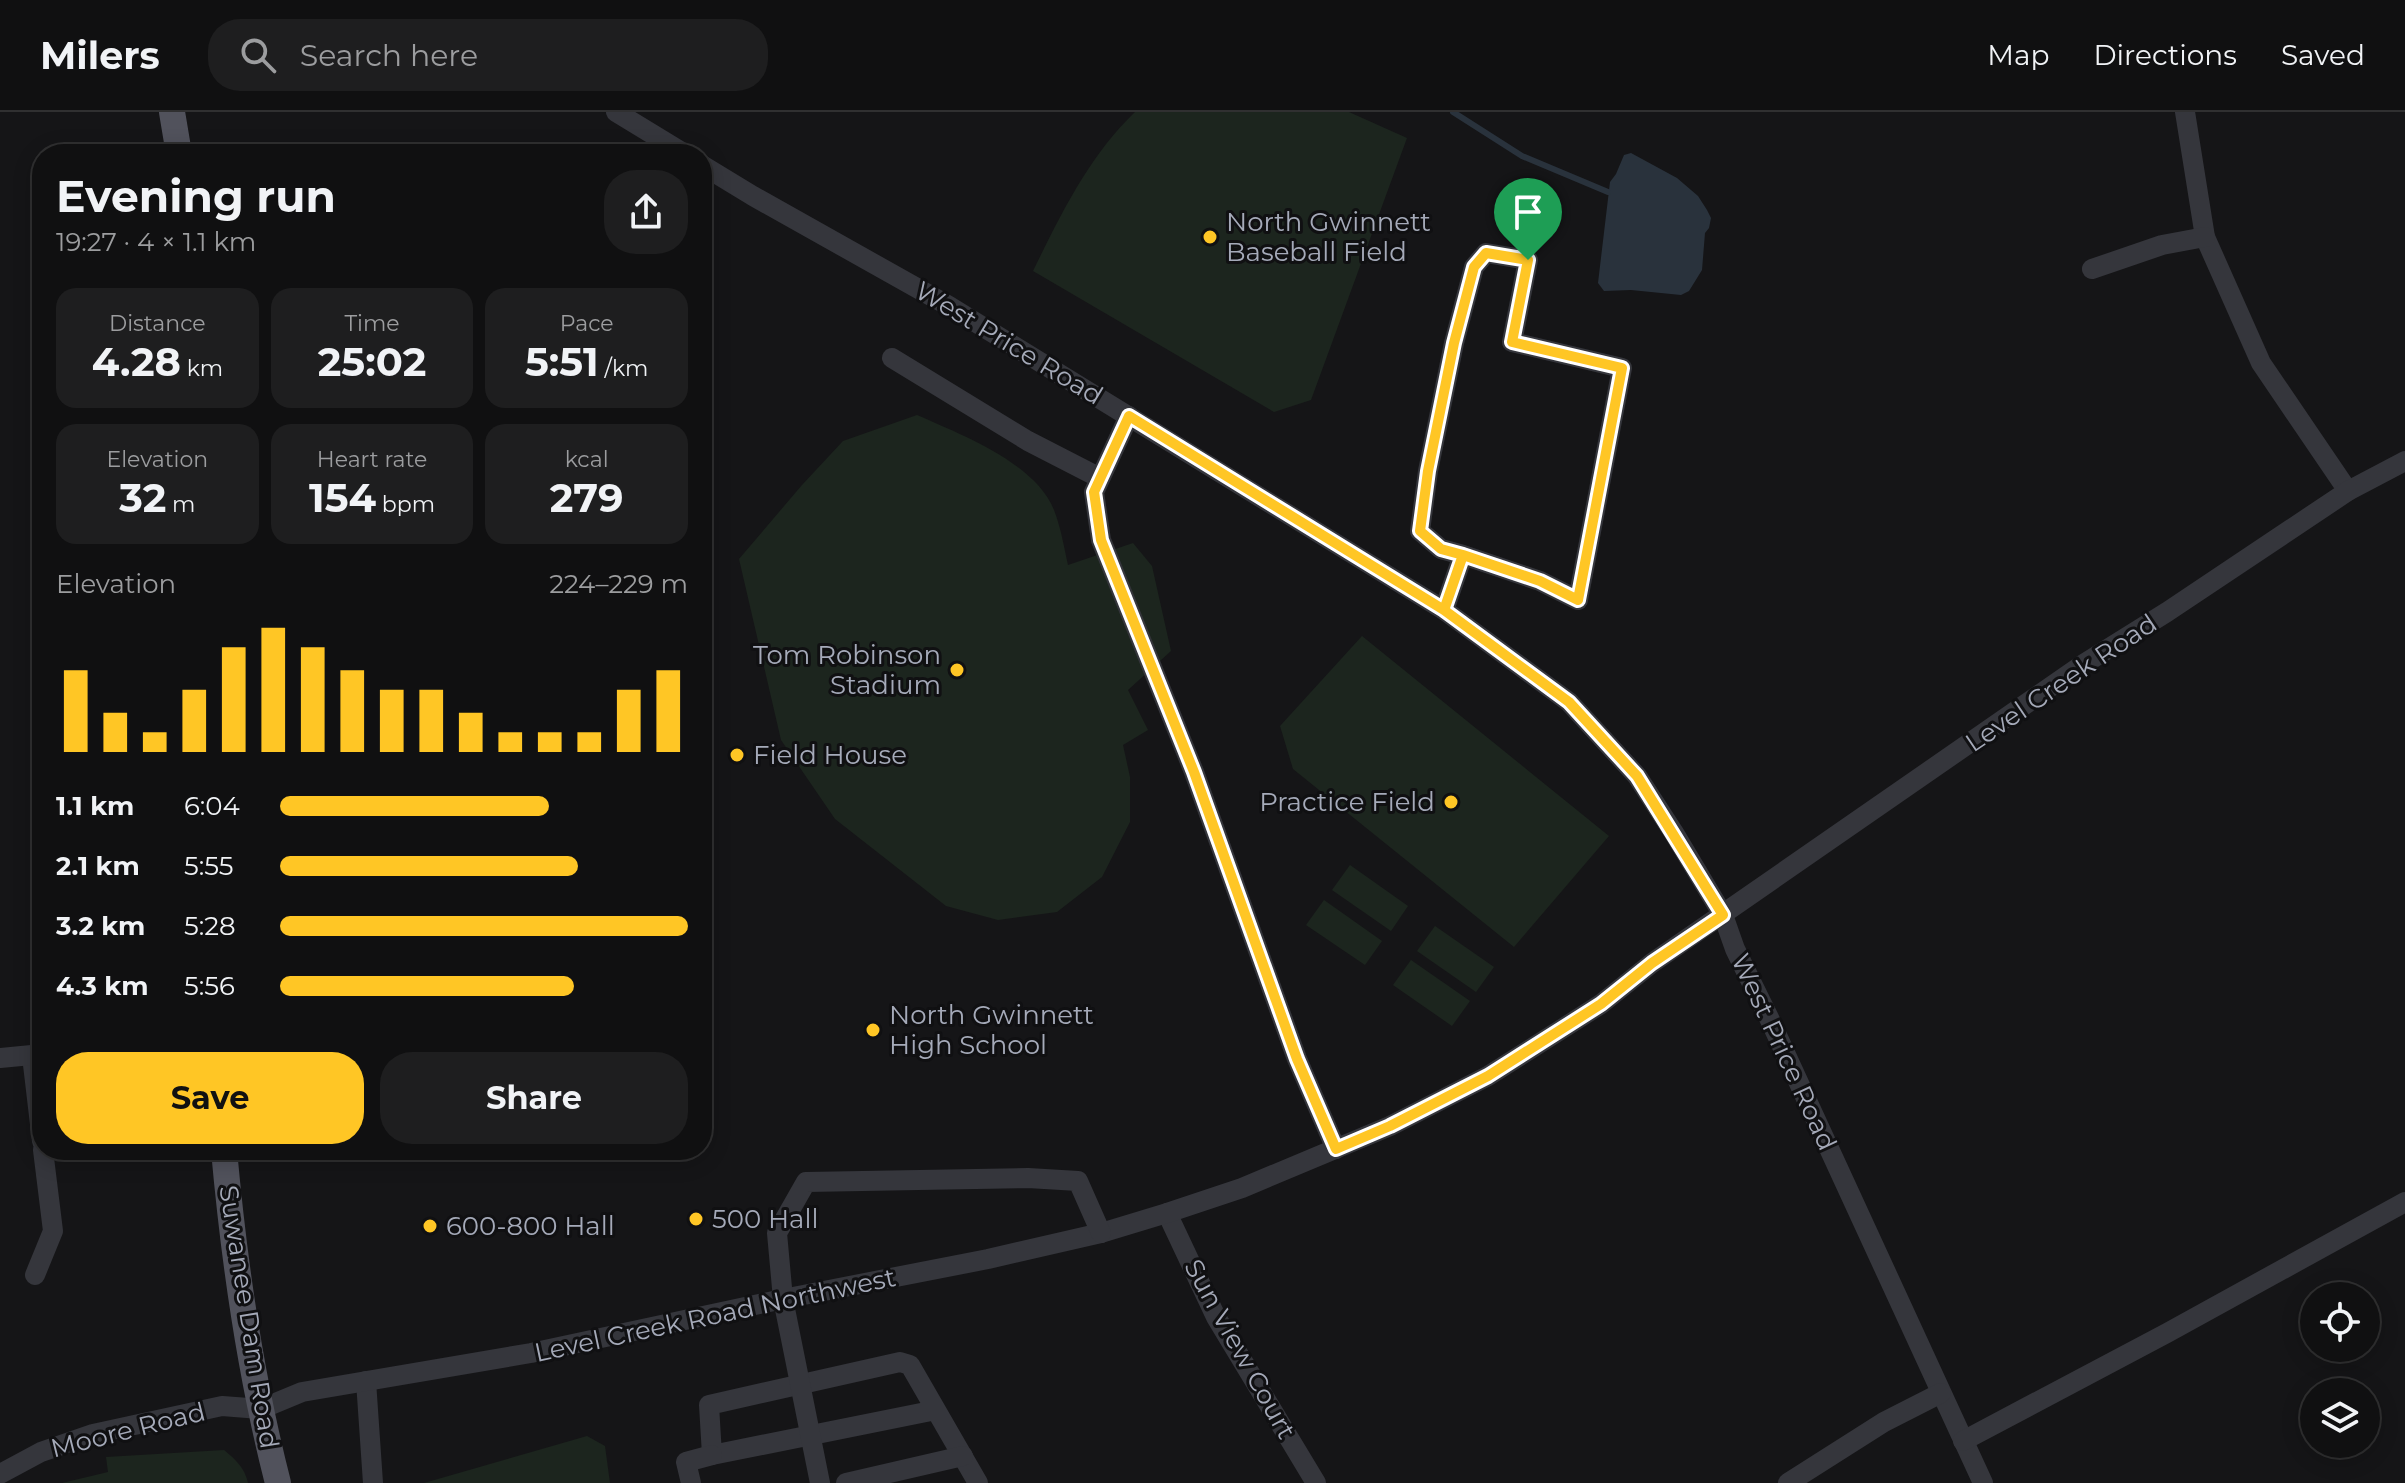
<!DOCTYPE html>
<html lang="en">
<head>
<meta charset="utf-8">
<style>
	body { margin:0; font-family:Montserrat,sans-serif; background:#1e1e1f; color:#f1f3f6; height:100vh; display:flex; flex-direction:column; font-size:30px; white-space:nowrap }
	* { box-sizing:border-box; margin:0 }
	p { font-size:26px; color:#9c9d9f }
	.icon { flex:none; width:44px; height:44px; fill:none; stroke:currentColor; stroke-width:2; stroke-linecap:round; stroke-linejoin:round }
	.map { position:relative; flex:1; overflow:hidden }
	.drawer { position:absolute; left:32px; top:32px; width:680px; height:1016px; display:flex; flex-direction:column; background:#101011; border-radius:32px; box-shadow:0 4px 20px #0003,0 0 0 2px #303031 }
	.drawer>* { flex:none }
	.controls { position:absolute; left:2300px; top:1170px; display:grid; gap:16px }
	.controls a { display:grid; place-items:center; width:80px; height:80px; border-radius:50%; background:#101011; box-shadow:0 4px 20px #0003,0 0 0 2px #303031; font-size:40px }
	.pin { position:absolute; display:grid; place-items:center; width:68px; height:68px; color:#fff; margin:-82px -34px; border-radius:50% 50% 50% 0; rotate:-45deg; box-shadow:0 0 8px #0007 }
	.pin .icon { rotate:45deg }
	.round { display:grid; place-items:center; flex:none; width:84px; height:84px; border-radius:32px; background:#1e1e1f }
	.summary { display:flex; align-items:center; justify-content:space-between; height:136px; padding:0 24px }
	h1 { font-size:44px; font-weight:700; line-height:60px }
	.figures { display:grid; grid-template-columns:repeat(3,1fr); gap:12px; height:136px; padding:8px 24px }
	.figures div { display:grid; align-content:center; border-radius:20px; background:#1e1e1f; text-align:center }
	.figures b { font-size:40px; font-weight:700 }
	.figures small { font-size:22px; font-weight:400 }
	.figures p { font-size:22px }
	.chart { height:224px; padding:16px 24px }
	.chart p { display:flex; justify-content:space-between }
	.chart svg { width:100%; height:144px; margin-top:8px; stroke:#ffc625; stroke-width:6 }
	.primary-button { display:flex; gap:16px; margin-top:auto; padding:16px 24px }
	.primary-button a { flex:1; height:92px; border-radius:32px; background:#ffc625; color:#111; font-size:32px; font-weight:700; line-height:92px; text-align:center }
	.primary-button a+a { background:#1e1e1f; color:#f1f3f6 }
	ul { padding:0 24px; list-style:none; font-size:26px }
	li { display:grid; grid-template-columns:128px 96px 1fr; align-items:center; height:60px }
	li i { height:20px; border-radius:10px; background:#ffc625 }
	header { display:flex; align-items:center; gap:48px; box-sizing:border-box; height:112px; padding:0 40px; background:#101011; border-bottom:2px solid #303031 }
	header strong { font-size:38px }
	nav { display:flex; gap:44px; margin-inline-start:auto; font-size:28px }
	.search { width:560px; height:72px; background:#1e1e1f; display:flex; align-items:center; gap:20px; box-sizing:border-box; padding:0 28px; border-radius:32px; color:#9c9d9f; font-size:30px }
	.map>svg:first-child { display:block }
	.green { fill:#1c251e }
	.water { fill:#29323c }
	.lines { fill:none; stroke-linecap:round; stroke-linejoin:round }
	.stream { stroke:#29323c; stroke-width:6 }
	.minor { stroke:#35363c; stroke-width:20 }
	.major { stroke:#51525c; stroke-width:26 }
	.route-casing { stroke:#fff; stroke-width:16 }
	.route { stroke:#ffc625; stroke-width:10 }
	.poi-dot { fill:#ffc625; stroke:#101012; stroke-width:3 }
	.labels { text-anchor:middle; stroke-width:6; stroke-linejoin:round; paint-order:stroke }
	.poi-label { font-size:26px; fill:#a5aab9; stroke:#101012; text-anchor:start }
	.street-label { font-size:26px; fill:#a5aab9; stroke:#101012 }
</style>
</head>
<body>
<header>
<strong>Milers</strong>
<div class="search"><svg class="icon" aria-label="search" viewBox="0 0 24 24"><circle cx="10" cy="10" r="6"/><path d="M15 15l6 6"/></svg>Search here</div>
<nav><a>Map</a><a>Directions</a><a>Saved</a></nav>
</header>
<div class="map">
<svg width="2405" height="1371" viewBox="0 0 2405 1371">
	<rect width="100%" height="100%" fill="#151517"/>
	<g class="green">
		<path d="M1135,0H1349L1407,26L1311,288L1274,300L1033,159C1061,102 1089,44 1135,0Z"/>
		<path d="M917,303C960,322 1036,351 1054,398C1061,416 1064,435 1068,453L1133,431L1152,454L1171,539L1128,578L1148,618L1123,633L1130,665V710L1102,765L1057,800L998,808L946,794L835,707L781,628L739,447L802,373L843,329Z"/>
		<polygon points="1362,524 1609,724 1514,835 1293,657 1280,614"/>
		<polygon points="1350,753 1408,794 1391,819 1332,778"/>
		<polygon points="1324,788 1382,829 1365,853 1306,813"/>
		<polygon points="1435,814 1494,855 1476,880 1417,839"/>
		<polygon points="1411,848 1470,889 1452,914 1393,873"/>
		<polygon points="587,1324 605,1334 610,1371 424,1371"/>
		<path d="M224,1338C235,1347 245,1356 248,1371H62L108,1360L106,1345Z"/>
	</g>
	<polygon class="water" points="1631,41 1677,66 1698,84 1707,98 1711,106 1709,116 1705,121 1702,158 1689,179 1681,183 1631,178 1604,179 1598,171 1610,70 1616,62 1624,43"/>
	<g class="lines">
		<polyline class="stream" points="1453,0 1522,44 1608,80"/>
		<g class="minor">
			<polyline points="616,0 685,42"/>
			<polyline points="2185,0 2205,125 2261,251 2348,379"/>
			<polyline points="702,53 753,84 949,194 1444,498 1569,590 1637,664 1674,721 1723,803 1735,837 1769,906 1983,1371"/>
			<polyline points="2092,157 2162,133 2205,125"/>
			<polyline points="892,246 1028,329 1100,366"/>
			<polyline points="1129,304 1094,380 1101,428 1194,660 1297,947 1336,1037"/>
			<polyline points="1444,498 1463,443 1540,469 1578,488 1622,256 1512,230 1528,148 1486,141 1474,155 1454,231 1428,359 1420,419 1441,437 1463,443"/>
			<polyline points="32,944 42,1029"/>
			<polyline points="0,946 42,942"/>
			<polyline points="1167,1101 1216,1205 1316,1371"/>
			<polyline points="35,1163 53,1119 43,1038"/>
			<polyline points="366,1269 373,1371"/>
			<polyline points="936,1298 712,1343 709,1293 900,1250 910,1253 978,1371"/>
			<polyline points="1963,1329 2167,1221 2405,1090"/>
			<polyline points="0,1362 41,1340 93,1322 222,1294 261,1297 302,1280 531,1241 783,1187 988,1147 1101,1121 1167,1101 1242,1076 1390,1014 1488,964 1601,892 1652,851 2082,553 2167,500 2348,379 2405,349"/>
			<polyline points="691,1371 686,1350 712,1343"/>
			<polyline points="820,1371 783,1187 777,1121 806,1070 1028,1066 1078,1069 1101,1121"/>
			<polyline points="846,1371 963,1344"/>
			<polyline points="1788,1371 1884,1310 1941,1281"/>
		</g>
		<g class="major">
			<polyline points="172,0 179,42"/>
			<path d="M224,1038C234,1150 250,1262 278,1371"/>
		</g>
	</g>
	<g class="lines">
		<defs>
			<polyline id="route" points="1528,148 1486,141 1474,155 1454,231 1428,359 1420,419 1441,437 1463,443 1444,498 1129,304 1094,380 1101,428 1194,660 1297,947 1336,1037 1390,1014 1488,964 1601,892 1652,851 1723,803 1637,664 1569,590 1444,498 1463,443 1540,469 1578,488 1622,256 1512,230 1528,148"/>
		</defs>
		<use href="#route" class="route-casing"/>
		<use href="#route" class="route"/>
	</g>
	<g class="poi-dot">
		<circle cx="1210" cy="125" r="8"/>
		<circle cx="957" cy="558" r="8"/>
		<circle cx="737" cy="643" r="8"/>
		<circle cx="1451" cy="690" r="8"/>
		<circle cx="873" cy="918" r="8"/>
		<circle cx="696" cy="1107" r="8"/>
		<circle cx="430" cy="1114" r="8"/>
	</g>
	<g class="labels">
		<g class="poi-label">
			<text x="1226" y="119">North Gwinnett<tspan x="1226" dy="30">Baseball Field</tspan></text>
			<text x="941" y="552" text-anchor="end">Tom Robinson<tspan x="941" dy="30">Stadium</tspan></text>
			<text x="753" y="652">Field House</text>
			<text x="1435" y="699" text-anchor="end">Practice Field</text>
			<text x="889" y="912">North Gwinnett<tspan x="889" dy="30">High School</tspan></text>
			<text x="712" y="1116">500 Hall</text>
			<text x="446" y="1123">600-800 Hall</text>
		</g>
		<g class="street-label">
			<text transform="translate(1009 231) rotate(31)" y="9">West Price Road</text>
			<text transform="translate(2061 571) rotate(-34)" y="9">Level Creek Road</text>
			<text transform="translate(1784 940) rotate(65)" y="9">West Price Road</text>
			<text transform="translate(715 1203) rotate(-12)" y="9">Level Creek Road Northwest</text>
			<text transform="translate(249 1205) rotate(81)" y="9">Suwanee Dam Road</text>
			<text transform="translate(1240 1237) rotate(61)" y="9">Sun View Court</text>
			<text transform="translate(128 1318) rotate(-14)" y="9">Moore Road</text>
		</g>
	</g>
</svg>
<div class="controls">
<a><svg class="icon" aria-label="locate" viewBox="0 0 24 24"><circle cx="12" cy="12" r="6"/><path d="M12 2v4M12 18v4M2 12h4M18 12h4"/></svg></a>
<a><svg class="icon" aria-label="layers" viewBox="0 0 24 24"><path d="M12 4l9 5-9 5-9-5zM3 14l9 5 9-5"/></svg></a>
</div>
<div class="pin" style="left:1528px;top:148px;background:#1e9e55"><svg class="icon" aria-label="arrive" viewBox="0 0 24 24"><path d="M6 21V4h12l-3 4 3 4H6"/></svg></div>
<section class="drawer">
<div class="summary"><div><h1>Evening run</h1><p>19:27 · 4 × 1.1 km</p></div><a class="round"><svg class="icon" aria-label="share" viewBox="0 0 24 24"><path d="M12 15V3M7 8l5-5 5 5M5 13v7h14v-7"/></svg></a></div>
<div class="figures">
<div><p>Distance</p><b>4.28<small> km</small></b></div>
<div><p>Time</p><b>25:02</b></div>
<div><p>Pace</p><b>5:51<small> /km</small></b></div>
</div>
<div class="figures">
<div><p>Elevation</p><b>32<small> m</small></b></div>
<div><p>Heart rate</p><b>154<small> bpm</small></b></div>
<div><p>kcal</p><b>279</b></div>
</div>
<div class="chart"><p><span>Elevation</span>224–229 m</p>
<svg viewBox="0 0 160 44" preserveAspectRatio="none"><path d="M5 44V19M15 44V32M25 44V38M35 44V25M45 44V12M55 44V6M65 44V12M75 44V19M85 44V25M95 44V25M105 44V32M115 44V38M125 44V38M135 44V38M145 44V25M155 44V19"/></svg>
</div>
<ul>
<li><b>1.1 km</b>6:04<i style="width:66%"></i></li>
<li><b>2.1 km</b>5:55<i style="width:73%"></i></li>
<li><b>3.2 km</b>5:28<i style="width:100%"></i></li>
<li><b>4.3 km</b>5:56<i style="width:72%"></i></li>
</ul>
<div class="primary-button"><a>Save</a><a>Share</a></div>
</section>
</div>
</body>
</html>
